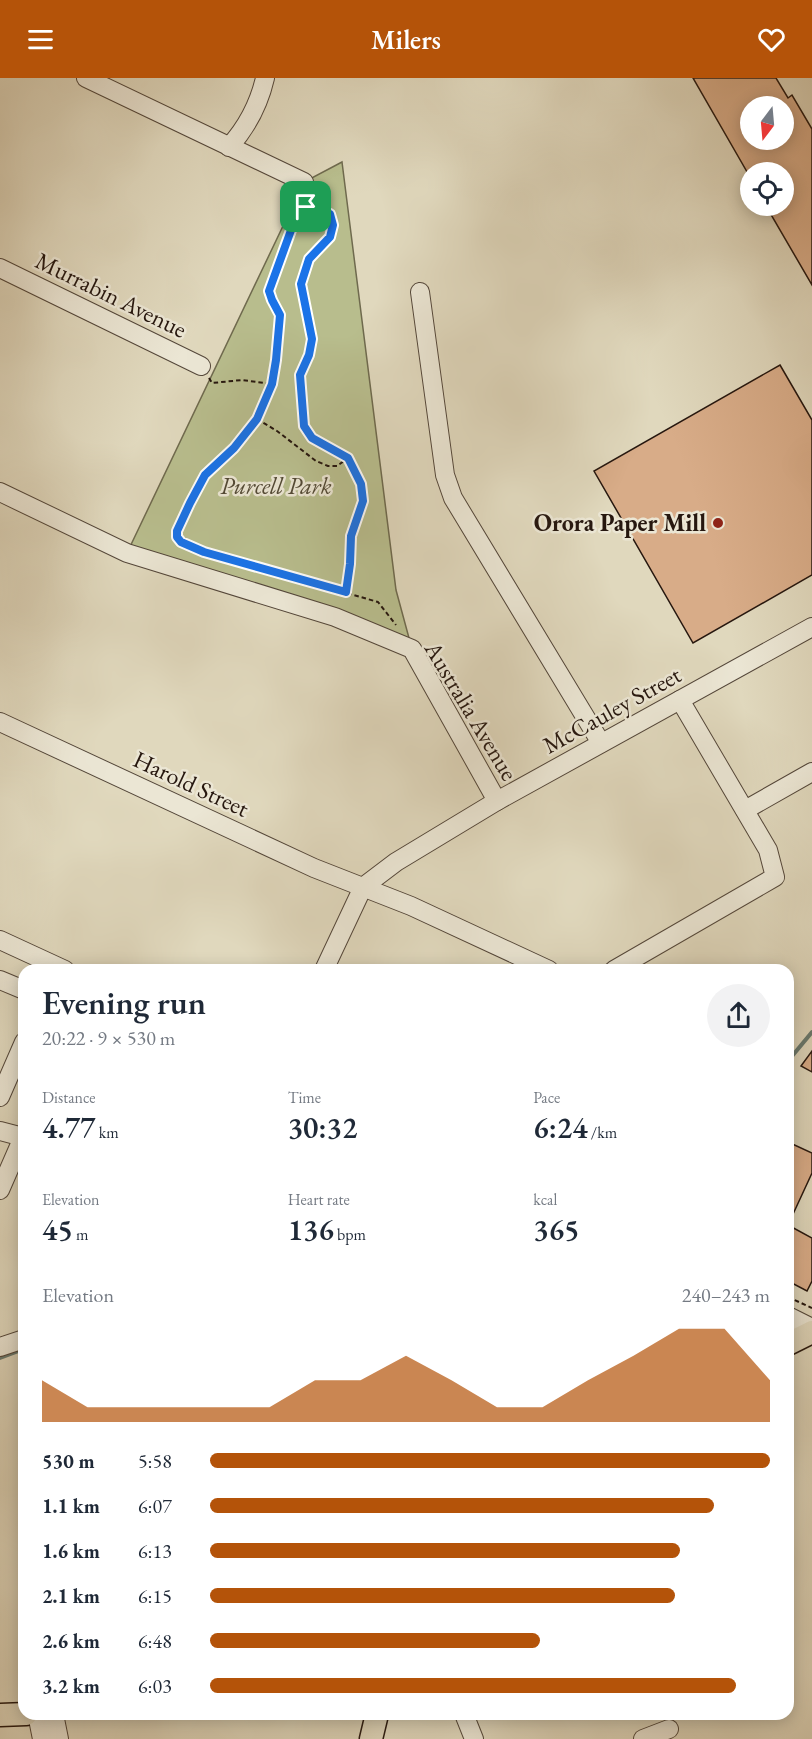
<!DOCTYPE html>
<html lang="en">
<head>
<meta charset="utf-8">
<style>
	body { margin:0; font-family:"EB Garamond",serif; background:#f2f2f3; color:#1f2937; height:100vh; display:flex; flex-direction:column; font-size:22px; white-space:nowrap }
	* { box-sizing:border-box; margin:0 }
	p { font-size:20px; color:#747a83 }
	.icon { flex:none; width:33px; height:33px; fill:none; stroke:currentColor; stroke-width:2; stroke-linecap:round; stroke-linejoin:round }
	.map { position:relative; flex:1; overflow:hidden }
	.side { position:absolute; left:18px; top:886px; width:776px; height:756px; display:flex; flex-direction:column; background:#fff; border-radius:18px; box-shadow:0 3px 15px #0003 }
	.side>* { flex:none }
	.needle { width:39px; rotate:196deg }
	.buttons { position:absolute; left:740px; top:18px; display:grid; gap:12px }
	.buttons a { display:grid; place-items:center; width:54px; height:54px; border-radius:50%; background:#fff; box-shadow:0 3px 15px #0003; font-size:30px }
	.pin { position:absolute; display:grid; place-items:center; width:51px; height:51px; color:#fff; margin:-26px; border-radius:12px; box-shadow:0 3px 9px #0006 }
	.round { display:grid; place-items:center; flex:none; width:63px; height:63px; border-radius:32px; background:#f2f2f3 }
	.overview { display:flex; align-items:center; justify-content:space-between; height:102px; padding:0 24px }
	h1 { font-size:33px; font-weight:600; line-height:45px }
	.figures { display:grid; grid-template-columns:repeat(3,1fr); gap:9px; height:102px; padding:6px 24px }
	.figures div { display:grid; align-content:center }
	.figures b { font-size:30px; font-weight:600 }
	.figures small { font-size:16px; font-weight:400 }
	.figures p { font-size:16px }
	.chart { height:168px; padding:12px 24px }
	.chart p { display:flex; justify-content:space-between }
	.chart svg { width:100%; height:108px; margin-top:6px; fill:#b45309; opacity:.7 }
	ul { padding:0 24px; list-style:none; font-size:20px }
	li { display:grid; grid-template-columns:96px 72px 1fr; align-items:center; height:45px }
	li i { height:15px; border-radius:8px; background:#b45309 }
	header { display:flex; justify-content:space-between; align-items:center; height:78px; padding:0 24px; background:#b45309; color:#fff; font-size:27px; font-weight:600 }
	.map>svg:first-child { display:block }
	.green { fill:#b8bd8d; stroke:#6f6a4e; stroke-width:1.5 }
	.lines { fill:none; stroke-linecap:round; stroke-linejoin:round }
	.stream { stroke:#68796f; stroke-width:4 }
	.building { fill:#d8ac88; stroke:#26170f; stroke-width:1.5; fill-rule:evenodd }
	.minor-casing { stroke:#54473a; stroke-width:20 }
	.major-casing { stroke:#26170f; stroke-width:25 }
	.path { stroke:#26170f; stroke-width:2; stroke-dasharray:4.5 3; stroke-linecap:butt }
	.minor { stroke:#ebe6d4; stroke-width:18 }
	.major { stroke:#e0d8bd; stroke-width:22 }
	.route-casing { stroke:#fff; stroke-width:12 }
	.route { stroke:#1a73e8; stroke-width:8 }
	.poi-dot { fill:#8f2418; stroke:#ebe6d4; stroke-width:2 }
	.labels { text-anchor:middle; stroke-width:5; stroke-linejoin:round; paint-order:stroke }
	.street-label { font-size:24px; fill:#26170f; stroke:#ebe6d4 }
	.park-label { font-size:24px; font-style:italic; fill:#524935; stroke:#ebe6d4 }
	.poi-label { font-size:24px; font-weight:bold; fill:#26170f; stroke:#ebe6d4; text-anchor:end }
</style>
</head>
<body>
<header><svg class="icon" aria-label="menu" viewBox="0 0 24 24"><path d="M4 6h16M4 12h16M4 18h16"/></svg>Milers<svg class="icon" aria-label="heart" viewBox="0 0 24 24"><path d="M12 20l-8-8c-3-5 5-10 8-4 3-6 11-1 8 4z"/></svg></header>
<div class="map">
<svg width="812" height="1661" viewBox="0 0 812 1661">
	<rect width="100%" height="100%" fill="#e0d8bd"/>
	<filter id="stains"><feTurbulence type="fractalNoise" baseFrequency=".00333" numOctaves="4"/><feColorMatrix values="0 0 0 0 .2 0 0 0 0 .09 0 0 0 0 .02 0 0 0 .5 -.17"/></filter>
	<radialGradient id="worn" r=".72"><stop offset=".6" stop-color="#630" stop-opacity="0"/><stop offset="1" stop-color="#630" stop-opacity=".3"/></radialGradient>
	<polygon class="green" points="342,84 396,512 412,571 127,475 304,104"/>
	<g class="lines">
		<g class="stream">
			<polyline points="788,983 812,954"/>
			<polyline points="0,1280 24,1271"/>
		</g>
	</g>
	<g class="building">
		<path d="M693,0H776L788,20L792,17L812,51V207L766,128H783V94H750V99ZM750,28H783V62H750Z"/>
		<polygon points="780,287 812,342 812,497 693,565 594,393"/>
		<polygon points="812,973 812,994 801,988"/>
		<polygon points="788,1064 812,1075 812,1095 788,1147"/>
		<polygon points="788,1147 812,1160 812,1203 807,1213 788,1203"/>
	</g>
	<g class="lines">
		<defs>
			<g id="minor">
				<polyline points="86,0 304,104"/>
				<path d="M229,69C247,49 259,26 265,0"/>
				<polyline points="0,190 201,288"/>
				<polyline points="420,214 445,397 453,420 601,665"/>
				<polyline points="0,414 127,475 335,539 412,571 497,723"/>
				<polyline points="0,644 314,790 411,828 549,892"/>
				<polyline points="745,732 812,694"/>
				<polyline points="0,862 65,892"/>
				<polyline points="324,892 363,809 396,784 497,723 812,549"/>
				<polyline points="614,892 775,799 768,772 680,622"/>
				<polyline points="0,902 24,912"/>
				<polyline points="0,1019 24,964"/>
				<polyline points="0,1053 23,1059"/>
				<polyline points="0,1112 24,1057"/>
				<polyline points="788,1238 812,1250"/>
				<polyline points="0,1269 24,1261"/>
				<polyline points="37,1636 42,1661"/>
				<polyline points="54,1636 59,1661"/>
				<polyline points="464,1636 474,1661"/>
				<polyline points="643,1661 669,1651"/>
			</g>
			<g id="major">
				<polyline points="788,1266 812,1254"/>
				<polyline points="0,1637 26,1636"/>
				<polyline points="371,1661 377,1636"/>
			</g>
		</defs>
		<use href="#minor" class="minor-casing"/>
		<use href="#major" class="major-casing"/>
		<g class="path">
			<polyline points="305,119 306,129 294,144 269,213 271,222 280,237 276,282 272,306 257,341 234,370 205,397 190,425 177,453 177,459 190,469 204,474 378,524 396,547"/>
			<polyline points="306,129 320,131 330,136 333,147 330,159 309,181 301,206 312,261 309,277 300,297 304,348 312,360 348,380 361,406 363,423 352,458 350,486 346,514"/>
			<polyline points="209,300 212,305 242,302 272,306"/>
			<polyline points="257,341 277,353 316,383 328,388 337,388 348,380"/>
			<polyline points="79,887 90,892"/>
			<polyline points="788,1219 812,1230"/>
		</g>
		<use href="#minor" class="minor"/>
		<use href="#major" class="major"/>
	</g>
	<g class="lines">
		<defs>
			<polygon id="route" points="306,129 320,131 330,136 333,147 330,159 309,181 301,206 312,261 309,277 300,297 304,348 312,360 348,380 361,406 363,423 351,458 350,486 346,514 204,474 181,464 177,459 177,453 190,425 205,397 234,370 257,341 272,306 276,282 280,237 272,222 269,213 294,144"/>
		</defs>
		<use href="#route" class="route-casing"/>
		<use href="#route" class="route"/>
	</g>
	<circle class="poi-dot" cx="718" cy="445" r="6"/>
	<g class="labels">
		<g class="street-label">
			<text transform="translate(111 217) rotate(26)" y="8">Murrabin Avenue</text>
			<text transform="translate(612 632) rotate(-29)" y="8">McCauley Street</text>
			<text transform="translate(471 633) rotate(59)" y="8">Australia Avenue</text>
			<text transform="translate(191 706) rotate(25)" y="8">Harold Street</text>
		</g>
		<g class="park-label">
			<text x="276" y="416">Purcell Park</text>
		</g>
		<g class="poi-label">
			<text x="706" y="453">Orora Paper Mill</text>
		</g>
	</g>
	<rect width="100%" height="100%" filter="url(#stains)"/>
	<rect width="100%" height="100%" fill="url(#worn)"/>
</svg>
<div class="buttons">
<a><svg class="needle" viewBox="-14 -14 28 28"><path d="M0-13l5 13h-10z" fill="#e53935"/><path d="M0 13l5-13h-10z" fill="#747a83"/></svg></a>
<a><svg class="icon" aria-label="locate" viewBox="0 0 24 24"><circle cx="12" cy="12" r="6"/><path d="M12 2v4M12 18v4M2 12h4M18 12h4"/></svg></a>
</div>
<div class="pin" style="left:306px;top:129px;background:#1e9e55"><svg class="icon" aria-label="arrive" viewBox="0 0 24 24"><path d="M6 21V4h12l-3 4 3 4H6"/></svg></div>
<section class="side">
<div class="overview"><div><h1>Evening run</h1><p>20:22 · 9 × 530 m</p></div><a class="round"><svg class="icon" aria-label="share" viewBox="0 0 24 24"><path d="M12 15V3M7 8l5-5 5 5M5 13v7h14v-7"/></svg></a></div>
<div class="figures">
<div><p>Distance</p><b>4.77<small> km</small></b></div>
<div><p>Time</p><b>30:32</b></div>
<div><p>Pace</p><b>6:24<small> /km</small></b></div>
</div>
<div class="figures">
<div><p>Elevation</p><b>45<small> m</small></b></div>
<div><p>Heart rate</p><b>136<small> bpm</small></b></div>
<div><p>kcal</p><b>365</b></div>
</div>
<div class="chart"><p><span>Elevation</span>240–243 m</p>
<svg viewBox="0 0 160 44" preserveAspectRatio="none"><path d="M0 44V27L10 38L20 38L30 38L40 38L50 38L60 27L70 27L80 17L90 27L100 38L110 38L120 27L130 17L140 6L150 6L160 27V44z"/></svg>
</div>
<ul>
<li><b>530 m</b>5:58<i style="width:100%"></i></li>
<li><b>1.1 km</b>6:07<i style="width:90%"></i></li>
<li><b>1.6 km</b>6:13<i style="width:84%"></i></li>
<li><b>2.1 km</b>6:15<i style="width:83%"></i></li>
<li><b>2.6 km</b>6:48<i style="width:59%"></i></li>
<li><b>3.2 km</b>6:03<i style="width:94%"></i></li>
</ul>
</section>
</div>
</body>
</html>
